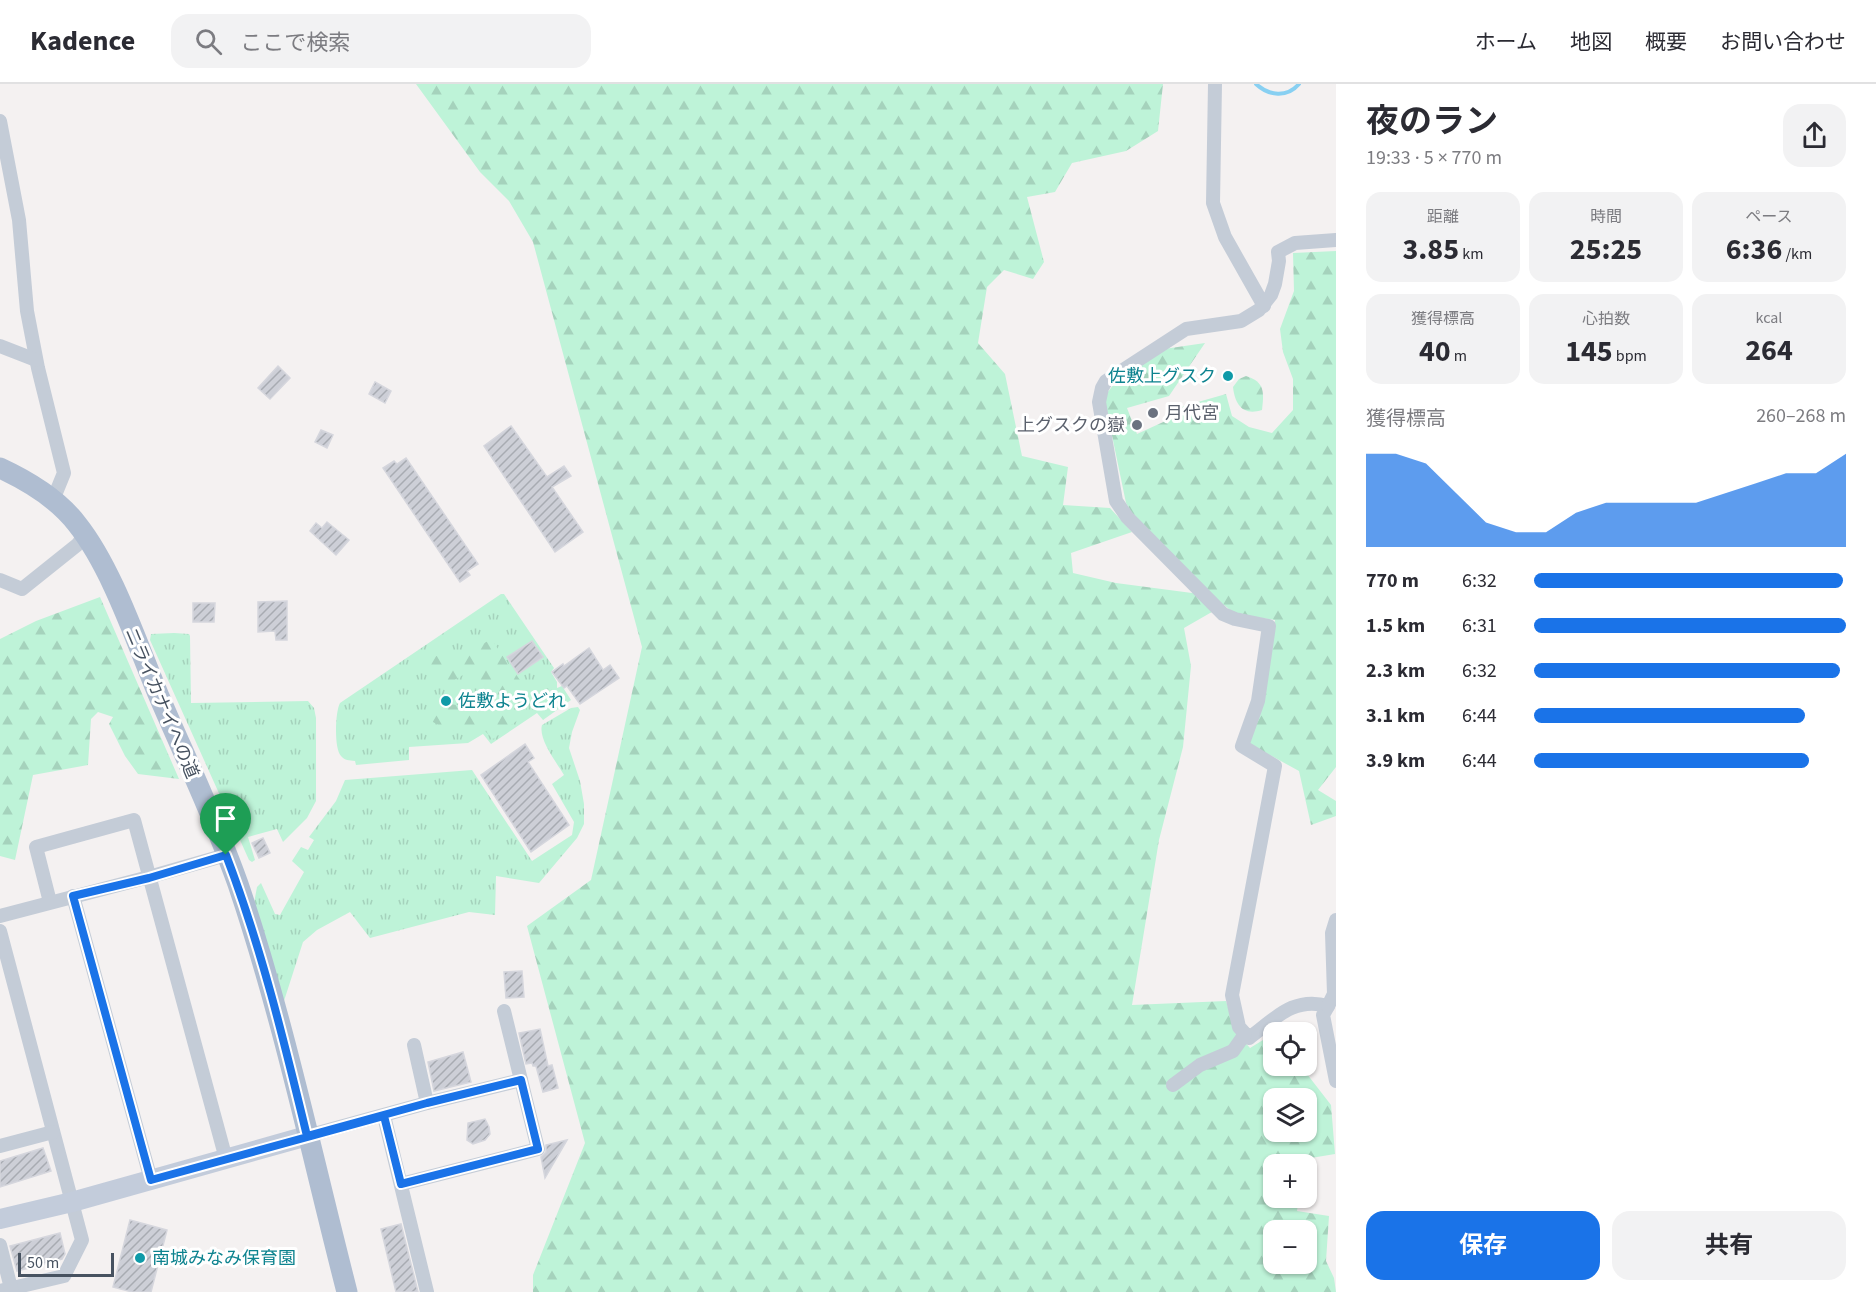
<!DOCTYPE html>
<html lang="ja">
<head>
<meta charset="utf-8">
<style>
	body { margin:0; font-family:"Source Sans 3","Noto Sans JP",sans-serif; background:#f2f2f3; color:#2b2b33; height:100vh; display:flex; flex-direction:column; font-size:22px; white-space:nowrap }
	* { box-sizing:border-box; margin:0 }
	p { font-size:20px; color:#7c7c81 }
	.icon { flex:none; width:33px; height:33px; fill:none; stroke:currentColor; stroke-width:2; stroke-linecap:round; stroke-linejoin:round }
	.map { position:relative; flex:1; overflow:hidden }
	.side { display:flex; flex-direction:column; background:#fff; width:540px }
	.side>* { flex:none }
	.tools { position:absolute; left:1263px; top:938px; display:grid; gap:12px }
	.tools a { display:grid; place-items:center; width:54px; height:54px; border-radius:12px; background:#fff; box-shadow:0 2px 4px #0004; font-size:30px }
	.scale { position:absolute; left:18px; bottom:15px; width:96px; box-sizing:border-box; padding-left:6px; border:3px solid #475260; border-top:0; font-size:16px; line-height:21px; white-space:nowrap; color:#475260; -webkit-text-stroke:4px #fff; paint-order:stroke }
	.pin { position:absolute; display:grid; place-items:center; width:51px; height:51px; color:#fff; margin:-62px -26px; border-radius:50% 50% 50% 0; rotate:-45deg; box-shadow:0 0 6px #0007 }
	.pin .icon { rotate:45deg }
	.round { display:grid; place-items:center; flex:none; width:63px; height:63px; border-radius:18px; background:#f2f2f3 }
	.headline { display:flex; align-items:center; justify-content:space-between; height:102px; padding:0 30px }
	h1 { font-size:33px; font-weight:700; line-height:45px }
	.figures { display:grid; grid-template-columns:repeat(3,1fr); gap:9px; height:102px; padding:6px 30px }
	.figures div { display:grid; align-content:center; border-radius:15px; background:#f2f2f3; text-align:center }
	.figures b { font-size:30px; font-weight:700 }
	.figures small { font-size:16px; font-weight:400 }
	.figures p { font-size:16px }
	.chart { height:168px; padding:12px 30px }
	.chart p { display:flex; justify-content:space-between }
	.chart svg { width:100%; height:108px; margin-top:6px; fill:#1a73e8; opacity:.7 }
	.action { display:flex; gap:12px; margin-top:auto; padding:12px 30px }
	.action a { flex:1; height:69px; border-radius:18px; background:#1a73e8; color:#fff; font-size:24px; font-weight:700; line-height:69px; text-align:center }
	.action a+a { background:#f2f2f3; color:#2b2b33 }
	ul { padding:0 30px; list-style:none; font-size:20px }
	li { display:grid; grid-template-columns:96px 72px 1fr; align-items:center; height:45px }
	li i { height:15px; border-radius:8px; background:#1a73e8 }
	header { display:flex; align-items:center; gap:36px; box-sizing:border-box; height:84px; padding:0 30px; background:#fff; border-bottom:2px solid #e1e1e2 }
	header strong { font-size:28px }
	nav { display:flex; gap:33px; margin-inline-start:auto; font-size:21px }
	.search { width:420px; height:54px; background:#f2f2f3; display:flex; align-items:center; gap:15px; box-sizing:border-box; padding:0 21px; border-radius:18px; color:#7c7c81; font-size:22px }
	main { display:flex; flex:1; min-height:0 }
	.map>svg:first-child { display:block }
	.grass { fill:url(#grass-tufts) }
	.forest { fill:url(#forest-firs); fill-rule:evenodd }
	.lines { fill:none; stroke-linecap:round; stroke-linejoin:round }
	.stream { stroke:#88d0f2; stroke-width:4 }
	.building { fill:url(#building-hatch); stroke:#d5d6dd; stroke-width:1.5 }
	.street { stroke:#c4ccd7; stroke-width:14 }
	.secondary { stroke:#c3ccdb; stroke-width:20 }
	.primary { stroke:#afbdd1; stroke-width:21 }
	.route-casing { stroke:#fff; stroke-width:12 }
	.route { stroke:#1a73e8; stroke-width:8 }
	.culture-dot { fill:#0f9aa8; stroke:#fff; stroke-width:2 }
	.worship-dot { fill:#6b7280; stroke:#fff; stroke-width:2 }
	.labels { text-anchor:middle; stroke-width:6; stroke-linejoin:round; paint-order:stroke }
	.culture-label { font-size:18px; fill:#0d838f; stroke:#fff; text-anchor:start }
	.worship-label { font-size:18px; fill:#5b616d; stroke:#fff; text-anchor:start }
	.street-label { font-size:18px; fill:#475260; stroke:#fff }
</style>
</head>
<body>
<header>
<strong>Kadence</strong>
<div class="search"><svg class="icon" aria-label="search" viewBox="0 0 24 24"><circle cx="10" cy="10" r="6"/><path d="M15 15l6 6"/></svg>ここで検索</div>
<nav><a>ホーム</a><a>地図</a><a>概要</a><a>お問い合わせ</a></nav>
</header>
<main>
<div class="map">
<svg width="1336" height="1208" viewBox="0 0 1336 1208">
	<defs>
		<pattern id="grass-tufts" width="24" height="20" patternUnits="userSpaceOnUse" patternTransform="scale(1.5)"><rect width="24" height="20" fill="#bef3d8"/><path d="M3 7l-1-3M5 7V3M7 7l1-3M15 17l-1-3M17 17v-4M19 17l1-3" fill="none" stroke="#a5d2bc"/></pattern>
		<pattern id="forest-firs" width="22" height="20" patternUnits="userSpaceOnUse" patternTransform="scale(1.5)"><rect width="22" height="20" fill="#bef3d8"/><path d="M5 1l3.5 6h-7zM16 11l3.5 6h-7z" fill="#a5d2bc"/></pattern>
		<pattern id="building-hatch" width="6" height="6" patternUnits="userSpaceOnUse" patternTransform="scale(1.5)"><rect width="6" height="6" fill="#cdcfd7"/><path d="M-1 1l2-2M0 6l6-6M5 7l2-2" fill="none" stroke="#a8abb2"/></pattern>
	</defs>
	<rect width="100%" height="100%" fill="#f4f1f1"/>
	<g class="grass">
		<path d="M501,510H504L554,584L551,588L557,598V604L562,602L571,616L543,636L537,629L491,660L483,650L468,659L409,663V676L356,681L355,677C349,676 345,677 341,672C334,665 335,628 340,619Z"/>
		<polygon points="174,549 189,550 190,552 191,619 308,617 314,624 316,634 316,717 307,734 283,758 277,745 248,753 255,776 252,778 249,776 150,556 151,550"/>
		<path d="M578,623L580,626L572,648L569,664L580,697L584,720V740L577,754L539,799L496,792L495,831L469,828L370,854L350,828L317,846L303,858L283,920L254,819L257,803L261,799L275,830L280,831L304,788L292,777L301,763L308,766L314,756L309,753L336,717L345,696L472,686L532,777L572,751L574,738L552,700L564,691C557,679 538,655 542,641L571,624Z"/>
	</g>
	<g class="forest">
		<path d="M416,0H1163L1158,47L1126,67L1072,79L1055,108L1027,113L1044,178L1033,195L1004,186L987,203L978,259L1005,290L1022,372L1068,383L1063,421L1110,424L1132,448L1071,469L1073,489L1116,499L1192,509L1202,500L1133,431L1126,419L1104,313L1117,296L1164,265L1205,259L1169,312L1127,324L1137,350L1172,334L1177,324L1226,310L1232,332L1249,343L1272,349L1293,326V295L1283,268L1280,245L1294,207L1293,169L1336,167V683L1318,706L1336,717V732L1311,741L1299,687L1248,659L1262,621L1275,536L1235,530L1224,521L1184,544L1191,582L1183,663L1159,756L1132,921L1226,917L1236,948L1250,964L1273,950L1274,981H1300L1331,1021L1335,1070L1305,1075L1304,1080H1274V1113H1299L1297,1127L1329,1132L1326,1177L1334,1194L1336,1208H533V1191L585,1059L527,842L591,796L642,563L533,158L509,117L480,88ZM1274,1014H1306V1047H1274ZM1274,1146H1306V1179H1274Z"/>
		<path d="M1246,292C1265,298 1264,308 1262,326C1243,332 1235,321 1233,303L1239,295Z"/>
		<polygon points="100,513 179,695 138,690 125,672 109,640 113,633 98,628 91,635 88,681 33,691 15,776 0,772 0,555 36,537"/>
		<path d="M491,555L527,606L530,617L523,632L493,655L485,647C466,649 449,648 433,638V627L446,620L470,622L469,614L483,603L481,597L468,588L444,602L433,587L429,574L448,569L457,576Z"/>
	</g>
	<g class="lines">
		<path class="stream" d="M1256,0C1269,12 1287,14 1299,0"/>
	</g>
	<g class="building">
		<polygon points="278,282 290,294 270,315 258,304"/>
		<polygon points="375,298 391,307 385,319 369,310"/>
		<polygon points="511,342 547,393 564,382 571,392 552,403 583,448 555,468 484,362"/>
		<polygon points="321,346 333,351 327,364 315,358"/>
		<polygon points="406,374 478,480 467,487 470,491 460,498 383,384 394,377 397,380"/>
		<polygon points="327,438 349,456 336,471 310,447 316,439 322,444"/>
		<polygon points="287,517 287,556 276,556 275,547 258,548 258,518"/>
		<polygon points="193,519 215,519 214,538 193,538"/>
		<polygon points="532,557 543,573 518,590 507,573"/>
		<polygon points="589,564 603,586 610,581 619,594 580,620 567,602 564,604 552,588 563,580 564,582"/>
		<polygon points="525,660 534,674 528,678 569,741 531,768 481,691"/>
		<polygon points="263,754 270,769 259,774 252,759"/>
		<polygon points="522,887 524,913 506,914 504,888"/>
		<polygon points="540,945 548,982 552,981 558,1004 543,1008 536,982 533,982 532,979 526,980 519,949"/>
		<polygon points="463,968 471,998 434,1007 428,978"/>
		<polygon points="485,1035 489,1043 490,1050 485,1056 473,1060 467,1056 468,1039"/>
		<polygon points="567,1056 545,1094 541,1073 546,1068 546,1061"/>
		<polygon points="43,1064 51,1087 0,1103 0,1077"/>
		<polygon points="130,1136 167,1146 151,1208 132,1208 113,1203"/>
		<polygon points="401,1140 418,1208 396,1208 381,1145"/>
		<polygon points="60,1149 65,1170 62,1175 17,1187 10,1162"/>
	</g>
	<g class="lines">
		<g class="street">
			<polyline points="1215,0 1213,119 1225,153 1264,222"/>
			<polyline points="0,37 19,136 27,227 38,284 64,389 53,416"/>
			<path d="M1336,156L1295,159L1278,168L1279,177L1275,200L1271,211L1259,226L1241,237L1186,245L1106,297L1102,304L1099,318L1116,417L1127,433L1223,530L1235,535L1269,542L1258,617L1242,662L1275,682L1232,911L1239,943L1249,954C1275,935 1293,912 1328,922L1323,931L1336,997"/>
			<polyline points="0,262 36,276"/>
			<polyline points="0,496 22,505 77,461 85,451"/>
			<polyline points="73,812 151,1096"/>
			<polyline points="50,818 36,763 134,736 226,1075"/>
			<polyline points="0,832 149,793 226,771"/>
			<polyline points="0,847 82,1156 64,1192 0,1207"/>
			<polyline points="1328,922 1334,910 1332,849 1336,836"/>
			<polyline points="414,961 427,1019"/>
			<polyline points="1173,1001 1200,981 1233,967 1245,950"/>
			<polyline points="384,1032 427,1208"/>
			<polyline points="307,1052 427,1019 521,996"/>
			<polyline points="0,1062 53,1048"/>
			<polyline points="401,1100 538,1065 504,927"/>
			<polyline points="0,1161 12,1208"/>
		</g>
		<polyline class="secondary" points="0,1135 72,1118 307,1052"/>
		<path class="primary" d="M0,384C28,397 58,415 77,440C112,484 136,557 158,610C185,673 215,735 238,800C283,933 312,1072 347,1208"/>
	</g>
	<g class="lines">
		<defs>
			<path id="route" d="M226,771L149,794L73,812L151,1096L384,1032L401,1100L538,1065L521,996L427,1019L307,1052C284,957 261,862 226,771"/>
		</defs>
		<use href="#route" class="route-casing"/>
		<use href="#route" class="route"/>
	</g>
	<g class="culture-dot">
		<circle cx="1228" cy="292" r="6"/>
		<circle cx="446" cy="617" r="6"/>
		<circle cx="140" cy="1174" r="6"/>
	</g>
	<g class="worship-dot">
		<circle cx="1153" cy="329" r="6"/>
		<circle cx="1137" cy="341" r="6"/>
	</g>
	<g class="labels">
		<g class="culture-label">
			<text x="1216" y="298" text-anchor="end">佐敷上グスク</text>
			<text x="458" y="623">佐敷ようどれ</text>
			<text x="152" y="1180">南城みなみ保育園</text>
		</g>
		<g class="worship-label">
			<text x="1165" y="335">月代宮</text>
			<text x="1125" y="347" text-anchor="end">上グスクの嶽</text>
		</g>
		<g class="street-label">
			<text transform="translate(162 619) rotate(67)" y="6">ニライカナイへの道</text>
		</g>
	</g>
</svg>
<div class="tools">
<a><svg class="icon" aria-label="locate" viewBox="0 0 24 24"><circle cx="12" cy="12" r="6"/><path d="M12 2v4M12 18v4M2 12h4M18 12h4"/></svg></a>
<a><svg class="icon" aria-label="layers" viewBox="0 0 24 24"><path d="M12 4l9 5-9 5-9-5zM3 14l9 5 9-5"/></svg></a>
<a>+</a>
<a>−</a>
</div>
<div class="scale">50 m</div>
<div class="pin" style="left:226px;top:771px;background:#1e9e55"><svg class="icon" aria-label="arrive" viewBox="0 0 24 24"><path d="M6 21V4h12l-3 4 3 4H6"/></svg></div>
</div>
<section class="side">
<div class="headline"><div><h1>夜のラン</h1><p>19:33 · 5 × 770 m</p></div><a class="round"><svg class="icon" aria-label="share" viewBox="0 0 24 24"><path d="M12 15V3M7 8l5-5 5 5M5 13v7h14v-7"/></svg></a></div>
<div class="figures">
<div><p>距離</p><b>3.85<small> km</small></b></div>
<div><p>時間</p><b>25:25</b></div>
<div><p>ペース</p><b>6:36<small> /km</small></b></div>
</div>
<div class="figures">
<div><p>獲得標高</p><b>40<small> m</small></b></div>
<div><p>心拍数</p><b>145<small> bpm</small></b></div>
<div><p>kcal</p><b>264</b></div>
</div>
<div class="chart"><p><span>獲得標高</span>260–268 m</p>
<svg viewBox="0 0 160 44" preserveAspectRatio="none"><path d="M0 44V6L10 6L20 10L30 22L40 34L50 38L60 38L70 30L80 26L90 26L100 26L110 26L120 22L130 18L140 14L150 14L160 6V44z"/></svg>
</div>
<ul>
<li><b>770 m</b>6:32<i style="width:99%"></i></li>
<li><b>1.5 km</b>6:31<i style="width:100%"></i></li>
<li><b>2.3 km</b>6:32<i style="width:98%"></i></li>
<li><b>3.1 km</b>6:44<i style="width:87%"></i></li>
<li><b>3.9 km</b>6:44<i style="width:88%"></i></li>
</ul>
<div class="action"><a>保存</a><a>共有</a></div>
</section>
</main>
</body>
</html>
